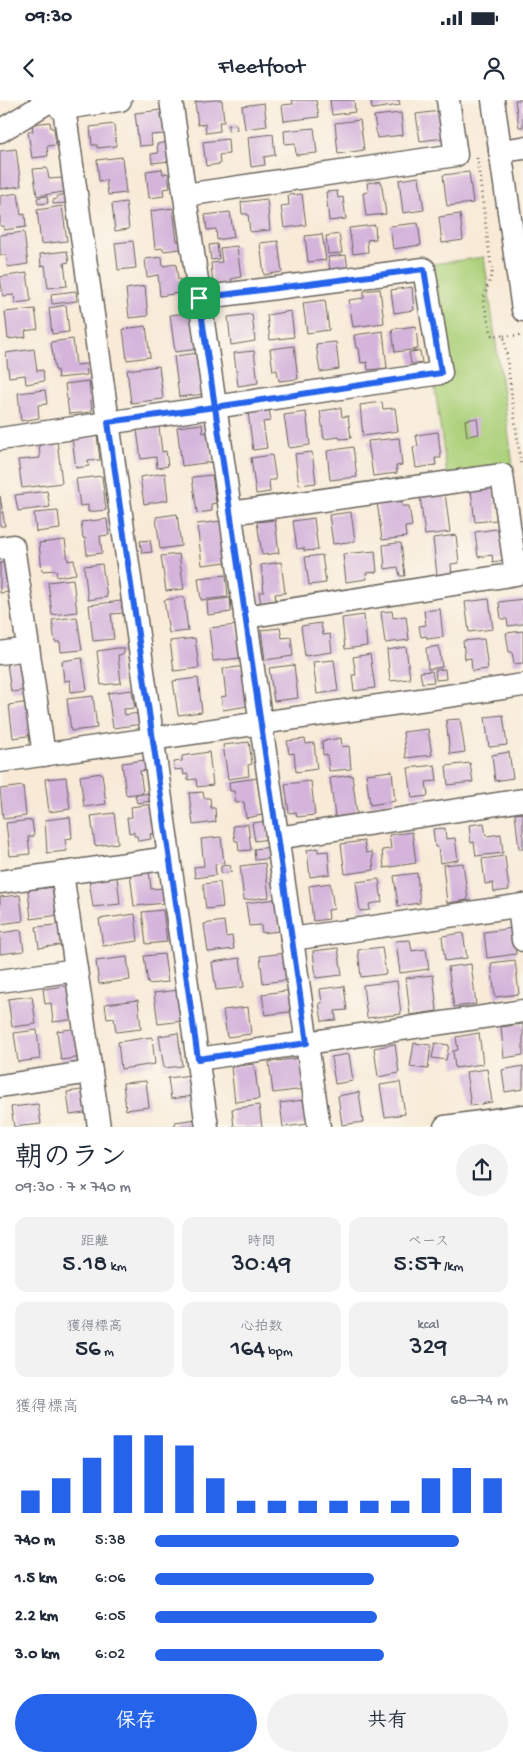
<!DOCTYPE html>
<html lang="ja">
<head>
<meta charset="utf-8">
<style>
	body { margin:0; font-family:"Gochi Hand","Klee One",sans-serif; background:#f2f2f3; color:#1f2937; height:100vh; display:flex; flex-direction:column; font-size:19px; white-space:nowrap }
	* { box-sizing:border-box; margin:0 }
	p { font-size:16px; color:#747a83 }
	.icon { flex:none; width:28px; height:28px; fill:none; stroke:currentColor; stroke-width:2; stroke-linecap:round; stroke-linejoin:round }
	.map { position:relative; height:1027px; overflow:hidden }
	.side { display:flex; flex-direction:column; background:#fff; flex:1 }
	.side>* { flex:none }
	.pin { position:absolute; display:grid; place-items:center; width:42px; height:42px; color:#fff; margin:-21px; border-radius:10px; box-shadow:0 2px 8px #0006 }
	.round { display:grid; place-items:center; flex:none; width:52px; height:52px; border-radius:26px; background:#f2f2f3 }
	.headline { display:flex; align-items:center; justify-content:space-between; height:85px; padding:0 15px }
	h1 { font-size:28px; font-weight:600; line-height:38px }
	.figures { display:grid; grid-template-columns:repeat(3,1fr); gap:8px; height:85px; padding:5px 15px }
	.figures div { display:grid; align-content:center; border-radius:12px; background:#f2f2f3; text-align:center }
	.figures b { font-size:25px; font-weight:600 }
	.figures small { font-size:14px; font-weight:400 }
	.figures p { font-size:14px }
	.chart { height:140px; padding:10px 15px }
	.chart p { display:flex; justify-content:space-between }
	.chart svg { width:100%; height:90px; margin-top:5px; stroke:#2563eb; stroke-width:6 }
	.action { display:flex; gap:10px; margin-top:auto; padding:10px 15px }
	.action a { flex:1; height:58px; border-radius:30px; background:#2563eb; color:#fff; font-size:20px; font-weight:600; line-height:58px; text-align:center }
	.action a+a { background:#f2f2f3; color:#1f2937 }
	ul { padding:0 15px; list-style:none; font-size:16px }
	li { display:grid; grid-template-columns:80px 60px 1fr; align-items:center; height:38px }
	li i { height:12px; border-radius:6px; background:#2563eb }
	.status { display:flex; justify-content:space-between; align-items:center; height:35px; padding:0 25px; background:#fff; direction:ltr }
	.status svg { height:14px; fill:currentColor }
	header { display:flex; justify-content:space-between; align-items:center; height:65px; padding:0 15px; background:#fff; font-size:22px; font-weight:600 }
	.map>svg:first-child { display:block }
	.green { fill:#add17b; stroke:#64764c }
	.building { fill:#d4b4db }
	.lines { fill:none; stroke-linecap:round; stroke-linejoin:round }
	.street-casing { stroke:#69645d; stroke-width:25 }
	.secondary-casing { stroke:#69645d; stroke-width:30 }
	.path { stroke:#69645d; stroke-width:3; stroke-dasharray:1 4; stroke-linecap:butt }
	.street { stroke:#fff; stroke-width:22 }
	.secondary { stroke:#fff; stroke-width:28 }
	.route-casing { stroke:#fff; stroke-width:10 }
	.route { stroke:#2563eb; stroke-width:6 }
</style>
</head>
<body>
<div class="status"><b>09:30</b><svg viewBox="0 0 49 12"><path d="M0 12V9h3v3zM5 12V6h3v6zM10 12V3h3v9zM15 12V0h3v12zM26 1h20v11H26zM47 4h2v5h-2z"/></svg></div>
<header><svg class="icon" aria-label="back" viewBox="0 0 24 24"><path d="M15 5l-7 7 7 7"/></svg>Fleetfoot<svg class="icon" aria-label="person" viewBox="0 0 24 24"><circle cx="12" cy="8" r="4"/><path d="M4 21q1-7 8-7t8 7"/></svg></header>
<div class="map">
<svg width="523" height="1027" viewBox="0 0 523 1027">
	<rect width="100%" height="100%" fill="#fbf7ec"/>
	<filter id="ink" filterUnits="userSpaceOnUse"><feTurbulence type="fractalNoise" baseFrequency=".02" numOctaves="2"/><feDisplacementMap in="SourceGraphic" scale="10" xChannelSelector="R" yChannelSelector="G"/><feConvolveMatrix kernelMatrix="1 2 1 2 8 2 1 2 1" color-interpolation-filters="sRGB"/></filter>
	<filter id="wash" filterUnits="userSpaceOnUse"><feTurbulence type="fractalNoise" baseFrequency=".0096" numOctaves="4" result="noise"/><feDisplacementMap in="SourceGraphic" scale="20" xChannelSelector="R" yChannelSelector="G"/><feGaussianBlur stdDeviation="1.12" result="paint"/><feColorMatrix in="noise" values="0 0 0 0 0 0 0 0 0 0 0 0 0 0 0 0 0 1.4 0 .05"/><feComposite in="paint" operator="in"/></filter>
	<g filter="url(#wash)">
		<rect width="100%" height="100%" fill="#f8ead7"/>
		<polygon class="green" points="484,157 513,366 447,375 434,282 432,164"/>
		<g id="blocks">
			<g class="building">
				<polygon points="214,0 222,0 224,22 219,22 220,31 206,33 205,24 198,25 195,2"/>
				<polygon points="292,0 316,0 319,17 284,21 282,5 293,4"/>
				<polygon points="330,0 354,0 355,12 332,15"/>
				<polygon points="371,0 399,0 400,5 372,9"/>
				<polygon points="515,0 523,0 523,27 519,27"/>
				<polygon points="264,3 267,26 245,29 242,6"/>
				<polygon points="161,10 164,34 151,35 152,45 139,46 135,13"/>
				<polygon points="440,11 444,38 420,41 416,14"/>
				<polygon points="401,13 403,35 377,38 374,16"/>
				<polygon points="360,20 364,50 338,54 335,23"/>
				<polygon points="50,22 51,28 54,28 56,45 47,46 48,56 32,58 28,31 33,31 32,24"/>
				<polygon points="114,24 116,46 97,48 97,45 92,45 90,27"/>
				<polygon points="236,24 237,30 228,31 228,25"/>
				<polygon points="314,28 317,53 296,55 295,43 285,44 284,31"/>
				<polygon points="273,34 275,55 264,57 265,65 251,67 248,37"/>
				<polygon points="228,39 229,54 219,55 220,64 206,66 203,42"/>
				<polygon points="168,42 170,61 152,63 151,54 158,53 157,44"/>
				<polygon points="16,49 21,86 0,89 0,51"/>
				<polygon points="122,57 126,93 108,95 106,80 99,81 97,60"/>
				<polygon points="47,68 49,79 62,78 64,92 37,96 33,69"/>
				<polygon points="162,69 163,74 168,73 170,88 163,89 164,96 149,98 146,71"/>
				<polygon points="469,72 473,103 447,106 443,75"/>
				<polygon points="419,77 424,110 403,113 399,80"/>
				<polygon points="381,81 386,114 366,116 363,93 368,92 367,83"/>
				<polygon points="337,91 338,98 343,97 346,119 329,121 326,92"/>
				<polygon points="18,93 21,115 25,114 26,127 4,130 4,126 0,126 0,96"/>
				<polygon points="67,94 68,103 53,104 53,100 57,99 57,96"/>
				<polygon points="302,94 306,125 284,128 281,106 289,105 288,95"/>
				<polygon points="47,96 48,103 38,104 37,98"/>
				<polygon points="267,99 270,130 250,132 248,114 242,114 241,102"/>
				<polygon points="126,102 129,129 115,131 112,104"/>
				<polygon points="62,106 67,141 41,144 37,110"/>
				<polygon points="173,108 177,141 180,141 181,149 163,151 163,148 155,149 151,111"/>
				<polygon points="230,112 234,137 217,140 216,129 207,130 205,115"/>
				<polygon points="460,114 463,140 442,143 439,117"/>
				<polygon points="418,123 421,145 393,149 390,126"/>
				<polygon points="375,125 376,139 367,140 368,152 353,154 349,128"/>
				<polygon points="24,132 28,164 8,167 6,155 0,155 0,135"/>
				<polygon points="322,134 326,160 308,162 305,136"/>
				<polygon points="339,134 342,153 328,154 326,136"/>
				<polygon points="133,141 136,168 118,170 115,143"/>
				<polygon points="278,141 282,172 264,175 260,143"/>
				<polygon points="217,144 219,159 211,160 209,145"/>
				<polygon points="237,146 241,177 231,179 232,183 213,185 211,163 222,162 220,148"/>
				<polygon points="67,151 69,162 64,163 67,186 48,188 45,165 41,166 40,154"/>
				<polygon points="346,155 348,169 330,171 328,157"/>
				<polygon points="162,157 163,166 176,164 178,180 184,179 186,192 160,196 158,175 147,177 145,159"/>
				<polygon points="27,173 31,201 15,203 14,195 3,196 0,177"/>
				<polygon points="145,186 148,216 129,218 126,189"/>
				<polygon points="412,187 414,210 394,213 391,190"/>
				<polygon points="380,189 384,223 353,227 349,200 364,198 364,191"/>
				<polygon points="76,191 77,201 52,204 51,194"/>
				<polygon points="325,200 329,230 307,233 303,203"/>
				<polygon points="66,205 69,232 52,234 49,208"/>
				<polygon points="35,209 38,229 25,231 26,237 8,239 5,212"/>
				<polygon points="291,211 294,237 270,240 267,215"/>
				<polygon points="195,212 199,249 175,252 170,215"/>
				<polygon points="252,214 255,241 231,245 228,217"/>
				<polygon points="146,226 150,257 127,260 123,229"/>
				<polygon points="416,226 418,249 395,252 392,229"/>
				<polygon points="383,231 387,268 368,270 367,262 361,263 359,248 356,248 354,235"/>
				<polygon points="73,239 76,265 86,264 87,275 58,278 57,270 55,270 51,242"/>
				<polygon points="336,242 339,269 320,272 316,244"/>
				<polygon points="294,246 298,279 279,281 277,270 273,271 270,249"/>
				<polygon points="34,249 37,271 43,270 44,281 26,284 25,275 9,277 6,253"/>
				<polygon points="254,251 258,283 238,286 234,253"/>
				<polygon points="420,251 422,263 411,264 409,252"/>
				<polygon points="199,253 205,294 179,297 174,256"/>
				<polygon points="159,266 163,299 131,303 127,270"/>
				<polygon points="89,281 92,312 69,314 65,284"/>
				<polygon points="45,290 47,304 38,305 39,318 21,321 18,293"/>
				<polygon points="382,302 383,309 395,308 398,331 363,336 360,305"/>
				<polygon points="341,308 342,317 348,316 351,338 340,339 339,337 324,339 320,311"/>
				<polygon points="269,309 271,321 263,322 267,348 253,350 248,312"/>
				<polygon points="306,312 310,345 289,348 284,315"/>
				<polygon points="477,318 479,334 467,336 465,320"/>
				<polygon points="202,324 203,333 208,332 212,362 182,366 177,327"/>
				<polygon points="159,327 162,352 166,351 168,366 157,368 156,357 141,359 137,330"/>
				<polygon points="438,332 441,358 435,358 436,365 416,368 413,347 418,346 416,335"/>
				<polygon points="97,335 100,360 88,361 89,366 76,368 72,338"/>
				<polygon points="399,338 402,365 396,366 397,373 373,376 368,341"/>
				<polygon points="57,340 62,383 22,388 18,360 40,358 39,342"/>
				<polygon points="353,347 357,377 330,380 327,351"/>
				<polygon points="312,352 316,383 299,385 295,354"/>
				<polygon points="272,355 276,380 269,380 270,392 256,394 251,358"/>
				<polygon points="165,373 168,400 144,404 140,377"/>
				<polygon points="212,375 216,403 211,404 212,411 197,413 192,377"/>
				<polygon points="102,376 106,410 88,412 88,405 80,406 76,379"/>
				<polygon points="493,387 497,420 475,422 471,390"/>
				<polygon points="47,391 50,407 18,411 15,395"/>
				<polygon points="445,393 450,432 425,435 420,396"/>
				<polygon points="0,396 5,426 0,426"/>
				<polygon points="401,398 402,406 409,406 412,426 405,427 406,437 382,440 377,401"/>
				<polygon points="58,411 60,429 36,432 34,413"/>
				<polygon points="351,412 355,441 333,444 329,415"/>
				<polygon points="177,414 181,446 160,449 156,417"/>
				<polygon points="314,418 318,450 304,451 304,448 297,449 293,421"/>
				<polygon points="107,419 109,435 100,436 102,453 87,455 85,438 83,438 81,422"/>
				<polygon points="275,420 279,453 262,455 257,422"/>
				<polygon points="221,421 226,462 202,465 197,424"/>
				<polygon points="503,428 510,459 493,462 492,455 478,457 475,432"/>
				<polygon points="456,435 459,463 451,464 452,474 437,476 433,438"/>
				<polygon points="65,440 68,461 74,460 76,474 57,477 56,470 42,471 39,443"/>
				<polygon points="150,440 152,452 142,453 140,441"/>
				<polygon points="396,443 401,443 405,476 400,476 398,467 385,469 383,445"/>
				<polygon points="375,451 377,472 366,473 367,479 346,482 343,454"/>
				<polygon points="179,454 184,489 166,491 161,456"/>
				<polygon points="322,455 326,483 309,485 305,457"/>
				<polygon points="12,462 15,491 0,493 0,463"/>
				<polygon points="281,462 285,493 275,494 276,501 261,504 259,492 264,492 261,465"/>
				<polygon points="102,464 107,497 88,500 84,466"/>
				<polygon points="226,475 228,497 201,500 198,478"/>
				<polygon points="73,479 77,512 52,515 48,482"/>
				<polygon points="184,497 188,531 169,533 164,500"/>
				<polygon points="230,498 231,512 208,515 207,501"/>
				<polygon points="489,499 493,529 469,532 465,502"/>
				<polygon points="523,499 523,524 508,526 507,519 501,519 499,502"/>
				<polygon points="121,501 123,513 111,514 114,539 93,541 89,505"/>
				<polygon points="440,509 443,537 427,539 427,536 421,537 419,526 426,525 424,511"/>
				<polygon points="392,511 393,518 406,516 409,540 385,543 381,512"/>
				<polygon points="364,515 367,546 345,549 342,518"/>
				<polygon points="77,517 82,550 61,552 60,542 55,542 52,520"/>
				<polygon points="321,523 323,535 330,534 332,552 305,556 301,526"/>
				<polygon points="237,525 241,558 213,561 209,528"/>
				<polygon points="280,528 282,538 291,537 293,556 265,560 261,530"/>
				<polygon points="523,531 523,563 514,564 512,552 509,552 506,533"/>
				<polygon points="195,538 199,568 174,571 170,541"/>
				<polygon points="484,539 488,569 472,571 471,558 465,559 463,541"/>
				<polygon points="439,546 442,567 428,569 426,548"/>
				<polygon points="406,547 410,579 390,581 387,550"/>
				<polygon points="117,548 124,548 124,554 118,555 121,583 101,585 97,551"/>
				<polygon points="370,554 375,588 354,591 352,575 356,575 353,557"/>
				<polygon points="82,558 87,590 71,592 70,580 64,581 62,561"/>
				<polygon points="25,560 29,590 11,592 7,563"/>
				<polygon points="334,560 338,591 317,594 313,562"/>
				<polygon points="294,565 298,598 274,601 269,568"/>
				<polygon points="246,566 248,606 223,610 221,597 226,596 223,569"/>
				<polygon points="445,569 446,579 436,580 435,570"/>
				<polygon points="432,571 434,582 422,583 420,572"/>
				<polygon points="198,578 202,612 178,615 173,581"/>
				<polygon points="132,590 135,608 124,609 125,615 140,613 142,624 113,628 108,593"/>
				<polygon points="93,596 97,628 71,631 67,599"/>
				<polygon points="30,602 34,635 13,638 9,605"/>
				<polygon points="503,615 507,645 489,647 485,617"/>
				<polygon points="460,619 465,652 450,654 446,620"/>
				<polygon points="428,629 432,655 406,658 403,632"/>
				<polygon points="341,638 342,647 349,646 351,669 329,671 327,654 323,655 322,641"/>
				<polygon points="305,639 306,644 314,643 317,669 296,672 294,653 289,654 287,641"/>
				<polygon points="249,642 252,664 248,665 249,676 228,679 223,645"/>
				<polygon points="209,652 213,685 197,687 196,679 188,680 188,674 184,675 183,669 175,670 174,662 182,661 182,656"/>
				<polygon points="509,652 513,678 495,681 492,655"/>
				<polygon points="145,660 147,670 140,671 143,693 126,695 122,663"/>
				<polygon points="470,663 473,682 448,685 446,666"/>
				<polygon points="435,665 437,681 426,682 428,696 412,698 408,668"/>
				<polygon points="392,671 395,701 370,705 366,674"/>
				<polygon points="102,673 106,704 84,707 80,676"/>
				<polygon points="352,675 357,714 335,717 330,678"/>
				<polygon points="66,677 70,709 49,712 45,679"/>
				<polygon points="258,678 262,715 246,718 244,702 236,703 234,691 230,691 229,682"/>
				<polygon points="311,681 315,715 297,717 296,712 289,713 285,684"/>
				<polygon points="23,686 26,716 3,719 0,689"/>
				<polygon points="203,692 204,698 210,698 211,708 215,708 216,722 193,725 189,693"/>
				<polygon points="151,693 152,701 137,703 135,695"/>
				<polygon points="153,704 156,733 150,734 151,739 138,741 137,736 134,736 134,732 129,733 127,718 132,717 131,707"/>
				<polygon points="114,713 118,743 95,746 91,716"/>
				<polygon points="523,713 523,749 519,749 515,714"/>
				<polygon points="70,717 72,738 65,739 67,751 47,753 45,720"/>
				<polygon points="32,720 34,736 28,737 30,754 10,756 6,723"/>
				<polygon points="267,721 269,739 255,741 252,723"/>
				<polygon points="484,723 486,736 501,734 503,753 476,756 474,742 471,743 469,725"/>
				<polygon points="248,724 251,750 239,751 238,741 235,741 233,726"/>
				<polygon points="445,728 446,739 455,738 458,760 440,763 438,747 435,747 433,729"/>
				<polygon points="412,732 416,763 384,768 382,750 391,749 389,735"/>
				<polygon points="221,737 224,763 215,764 216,775 195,778 194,767 204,766 201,739"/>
				<polygon points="364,741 366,753 372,752 374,770 345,774 341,744"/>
				<polygon points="272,747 274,758 255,760 254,749"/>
				<polygon points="318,748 318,752 328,751 330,774 310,777 307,750"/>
				<polygon points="505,756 509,790 494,792 493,783 485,784 482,759"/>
				<polygon points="265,763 269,797 244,800 240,766"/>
				<polygon points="463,763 468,800 447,803 443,765"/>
				<polygon points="230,765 231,772 221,773 221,766"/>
				<polygon points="149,770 151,789 163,788 165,803 134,806 130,773"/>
				<polygon points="417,773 420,803 398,806 394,776"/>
				<polygon points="117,777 120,804 93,807 89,780"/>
				<polygon points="379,779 382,802 369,804 370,810 360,811 356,782"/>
				<polygon points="220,782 223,807 206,809 203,784"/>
				<polygon points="330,783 334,809 328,810 329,819 313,821 309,786"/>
				<polygon points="55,787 59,815 31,819 28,790"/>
				<polygon points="20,795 23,821 0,824 0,797"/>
				<polygon points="276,799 280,831 262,833 261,825 249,826 246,803"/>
				<polygon points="163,810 167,842 146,844 142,812"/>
				<polygon points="135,814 138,841 103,846 99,819"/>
				<polygon points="224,821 226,837 232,836 234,849 208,852 204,824"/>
				<polygon points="64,824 67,844 39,848 36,827"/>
				<polygon points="513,828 516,854 487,858 484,832"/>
				<polygon points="21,830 24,851 0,854 0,833"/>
				<polygon points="463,833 467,858 445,861 442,836"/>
				<polygon points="410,840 412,851 426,849 429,869 400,873 396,841"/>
				<polygon points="382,847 386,874 361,877 358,850"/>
				<polygon points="338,848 342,875 316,878 313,851"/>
				<polygon points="285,853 288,880 263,883 260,856"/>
				<polygon points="164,854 168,882 148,884 144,856"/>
				<polygon points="127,857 130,880 99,884 96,861"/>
				<polygon points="240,858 244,887 216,890 212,862"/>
				<polygon points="515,860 519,894 495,897 491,863"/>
				<polygon points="471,864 476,904 454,907 448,867"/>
				<polygon points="433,875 437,911 410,915 406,878"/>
				<polygon points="397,881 401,914 367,918 363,885"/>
				<polygon points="73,885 77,919 53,922 51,903 45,904 43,889"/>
				<polygon points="344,886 347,910 335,911 336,920 322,921 319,903 322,903 320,889"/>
				<polygon points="179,890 183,921 158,924 154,893"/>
				<polygon points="293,890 296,911 265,915 262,894"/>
				<polygon points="32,896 36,924 12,927 8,899"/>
				<polygon points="138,900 141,929 116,932 114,918 107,919 105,904"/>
				<polygon points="248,907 251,934 227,937 223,910"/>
				<polygon points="523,924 523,955 504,958 501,927"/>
				<polygon points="79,928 82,957 61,960 57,931"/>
				<polygon points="37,930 40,959 18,962 14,933"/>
				<polygon points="178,933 182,966 164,968 159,936"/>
				<polygon points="479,933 483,964 455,968 453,951 458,950 456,937"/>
				<polygon points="152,937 155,964 121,969 118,942"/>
				<polygon points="414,943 431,945 428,969 410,967"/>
				<polygon points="435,943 449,945 446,960 432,958"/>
				<polygon points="395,944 399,973 378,977 374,948"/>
				<polygon points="349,954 353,981 335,984 331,957"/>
				<polygon points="300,958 304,989 273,993 269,962"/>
				<polygon points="254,964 259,999 235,1002 231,967"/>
				<polygon points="523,966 523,989 505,992 502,970"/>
				<polygon points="487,969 492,1002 471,1006 466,972"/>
				<polygon points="191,975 194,996 171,999 168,978"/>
				<polygon points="146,981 149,1007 126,1010 123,983"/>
				<polygon points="400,982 405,1014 385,1017 380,985"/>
				<polygon points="89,989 91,1012 70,1015 67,992"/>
				<polygon points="359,992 363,1022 342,1025 338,996"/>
				<polygon points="304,1000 308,1024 283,1027 280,1003"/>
				<polygon points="38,1004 41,1024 14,1027 11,1007"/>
				<polygon points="259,1005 262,1027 234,1027 232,1009"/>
				<polygon points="197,1019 198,1027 175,1027 175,1022"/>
			</g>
		</g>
	</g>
	<g filter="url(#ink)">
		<use href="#blocks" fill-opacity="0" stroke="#69645d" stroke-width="1"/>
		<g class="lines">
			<defs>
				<g id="street">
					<polyline points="120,0 64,8 207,1027"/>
					<polyline points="171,0 319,1027"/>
					<polyline points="493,0 523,210"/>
					<polyline points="0,31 51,0"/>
					<polyline points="500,51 523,48"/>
					<polyline points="185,95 456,55 448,0"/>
					<polyline points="0,339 441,273 424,169 199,198"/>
					<polyline points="230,413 502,375 516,474 245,517"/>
					<polyline points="0,448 13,446 44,655"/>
					<polyline points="0,553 28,549"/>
					<polyline points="0,661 523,585"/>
					<polyline points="277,738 523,700"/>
					<polyline points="62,773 99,1027"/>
					<polyline points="0,782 169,758"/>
					<polyline points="519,806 523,840"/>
					<polyline points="292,839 523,805"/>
					<polyline points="0,881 76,870"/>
					<polyline points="198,959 523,911"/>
					<polyline points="0,986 91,972"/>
					<polyline points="445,1027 523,1016"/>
				</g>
				<polyline id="secondary" points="58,0 64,8"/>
			</defs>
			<use href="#street" class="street-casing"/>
			<use href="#secondary" class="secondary-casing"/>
			<g class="path">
				<polyline points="477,58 492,173 483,200 492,235 504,236 521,366"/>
				<polyline points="504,236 523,235"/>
			</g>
			<use href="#street" class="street"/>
			<use href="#secondary" class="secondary"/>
		</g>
	</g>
	<g class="lines" filter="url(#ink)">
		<defs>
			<polyline id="route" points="199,198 215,307 108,322 198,959 307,943 215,307 441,273 424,169 199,198"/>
		</defs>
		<use href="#route" class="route-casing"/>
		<use href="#route" class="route"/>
	</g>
</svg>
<div class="pin" style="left:199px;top:198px;background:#1e9e55"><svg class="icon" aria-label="arrive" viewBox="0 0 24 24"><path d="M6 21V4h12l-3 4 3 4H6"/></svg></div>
</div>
<section class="side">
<div class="headline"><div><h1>朝のラン</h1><p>09:30 · 7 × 740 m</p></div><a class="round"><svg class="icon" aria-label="share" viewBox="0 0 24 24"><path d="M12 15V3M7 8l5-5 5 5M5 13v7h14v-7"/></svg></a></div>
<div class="figures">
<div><p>距離</p><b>5.18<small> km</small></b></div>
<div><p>時間</p><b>30:49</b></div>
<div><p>ペース</p><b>5:57<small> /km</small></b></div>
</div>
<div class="figures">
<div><p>獲得標高</p><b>56<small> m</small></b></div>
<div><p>心拍数</p><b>164<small> bpm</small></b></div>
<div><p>kcal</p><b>329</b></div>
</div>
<div class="chart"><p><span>獲得標高</span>68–74 m</p>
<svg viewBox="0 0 160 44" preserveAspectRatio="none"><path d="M5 44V33M15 44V27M25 44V17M35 44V6M45 44V6M55 44V11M65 44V27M75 44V38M85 44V38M95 44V38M105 44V38M115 44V38M125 44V38M135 44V27M145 44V22M155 44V27"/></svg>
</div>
<ul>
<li><b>740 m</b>5:38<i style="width:86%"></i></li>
<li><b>1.5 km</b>6:06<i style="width:62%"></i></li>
<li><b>2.2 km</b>6:05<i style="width:63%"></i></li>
<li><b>3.0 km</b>6:02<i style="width:65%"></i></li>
</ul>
<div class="action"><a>保存</a><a>共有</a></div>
</section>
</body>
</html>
